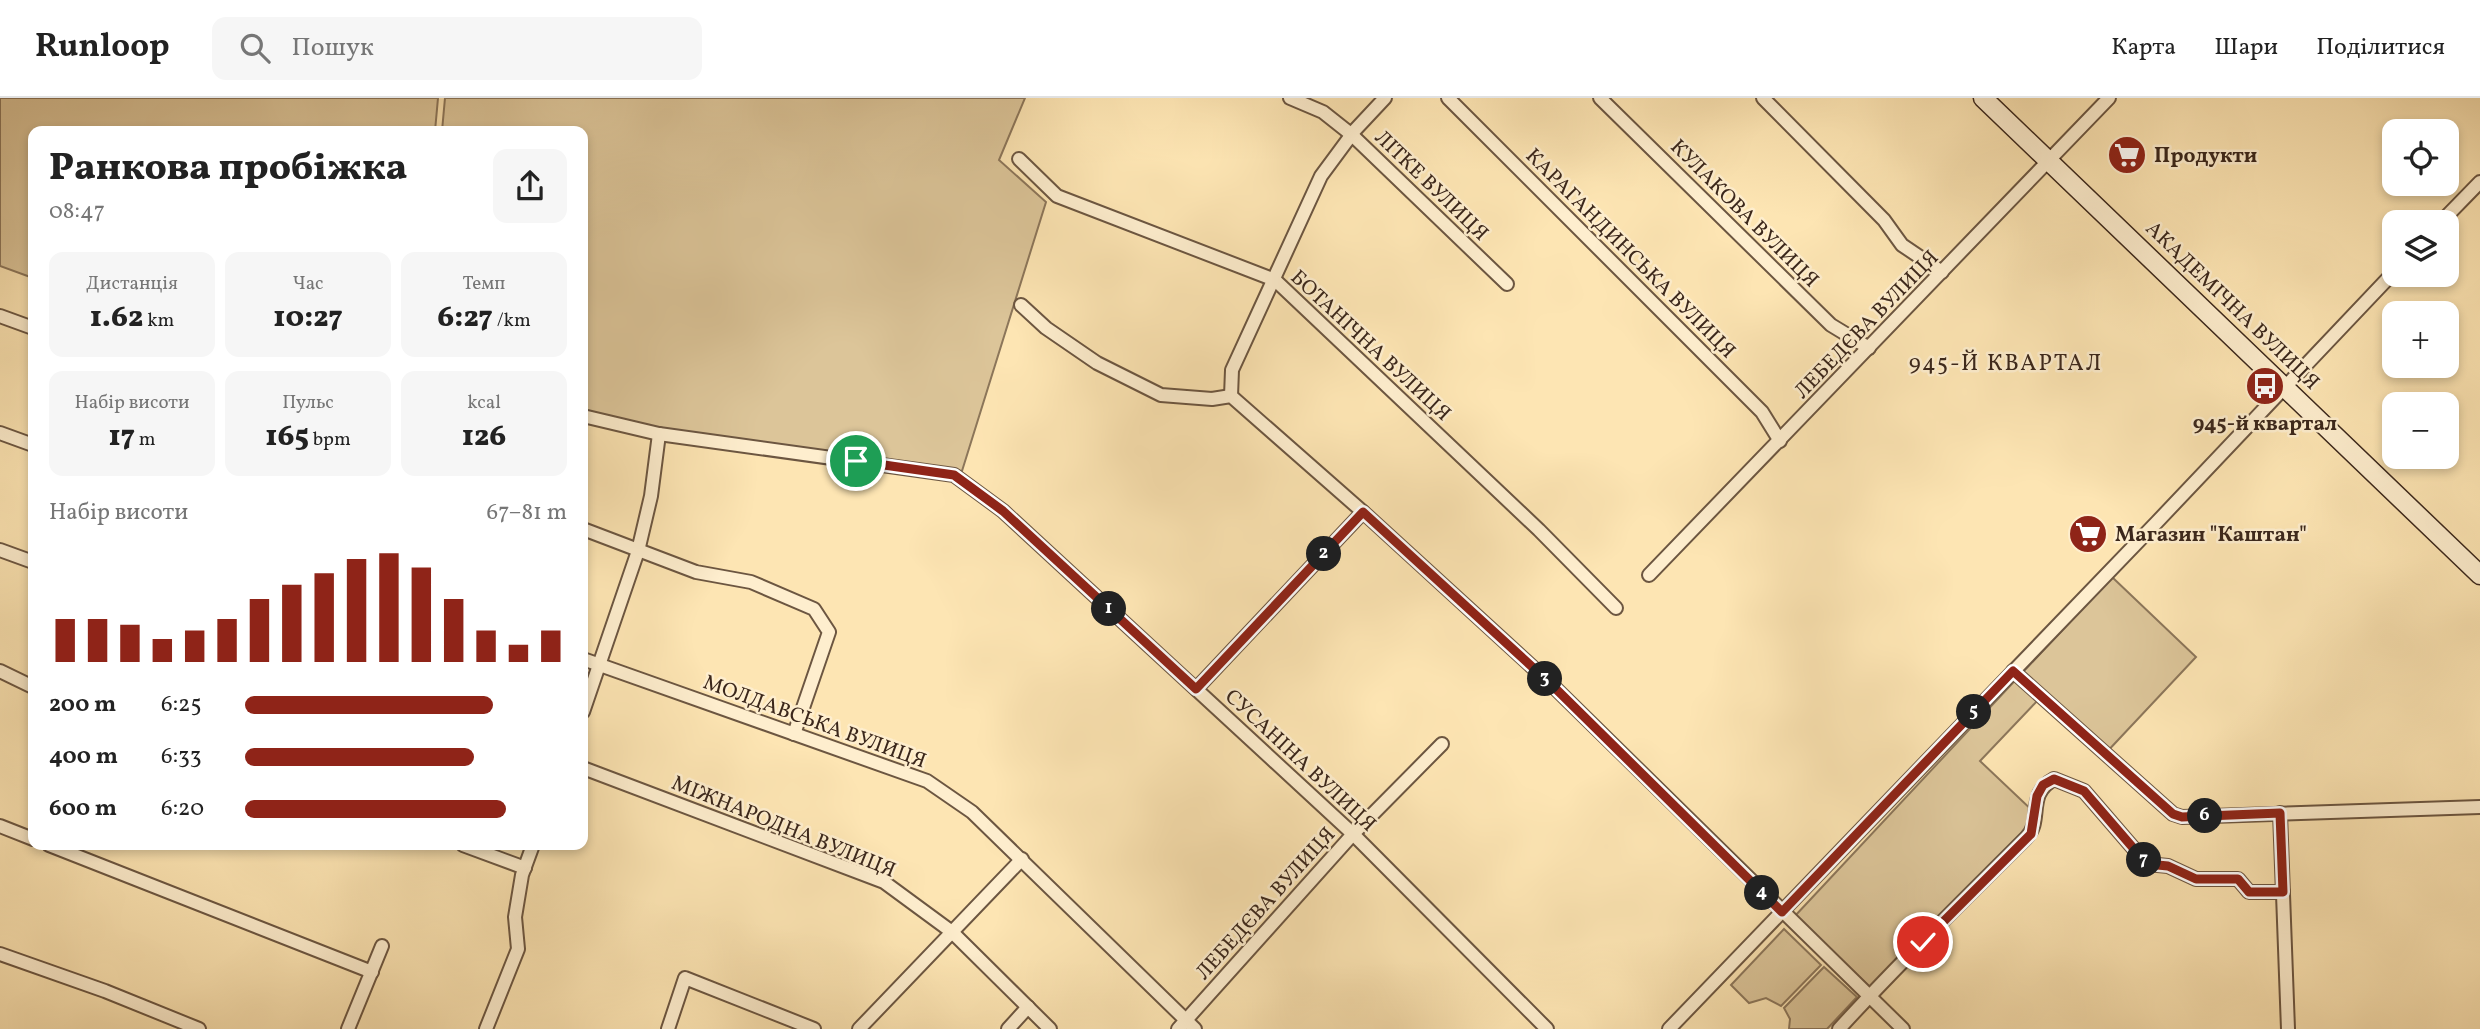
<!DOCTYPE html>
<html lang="uk">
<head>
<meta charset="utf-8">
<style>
	body { margin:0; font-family:Vollkorn,serif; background:#f6f6f6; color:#222; height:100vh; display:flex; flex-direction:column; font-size:26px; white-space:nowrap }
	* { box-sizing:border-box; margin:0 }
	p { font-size:23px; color:#767676 }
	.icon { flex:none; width:38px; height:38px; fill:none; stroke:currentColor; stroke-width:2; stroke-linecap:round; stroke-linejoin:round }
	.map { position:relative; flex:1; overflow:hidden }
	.drawer { position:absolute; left:28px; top:28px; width:560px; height:724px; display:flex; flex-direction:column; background:#fff; border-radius:14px; box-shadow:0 4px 10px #0003 }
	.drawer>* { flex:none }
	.tools { position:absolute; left:2382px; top:21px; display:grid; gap:14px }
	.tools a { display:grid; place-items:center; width:77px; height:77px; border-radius:14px; background:#fff; box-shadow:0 4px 10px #0003; font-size:35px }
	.pin { position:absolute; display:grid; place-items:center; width:60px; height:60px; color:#fff; margin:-30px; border:4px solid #fff; border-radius:50%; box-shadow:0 2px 7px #0007 }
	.km { position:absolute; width:35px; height:35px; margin:-18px; border-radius:50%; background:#222; color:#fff; font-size:19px; line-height:35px; text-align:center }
	.round { display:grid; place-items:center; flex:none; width:74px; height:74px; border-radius:14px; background:#f6f6f6 }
	.summary { display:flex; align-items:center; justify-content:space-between; height:119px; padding:0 21px }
	h1 { font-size:38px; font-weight:800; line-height:52px }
	.figures { display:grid; grid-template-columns:repeat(3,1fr); gap:10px; height:119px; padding:7px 21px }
	.figures div { display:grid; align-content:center; border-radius:14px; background:#f6f6f6; text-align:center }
	.figures b { font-size:30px; font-weight:800 }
	.figures small { font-size:19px; font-weight:400 }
	.figures p { font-size:19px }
	.chart { height:196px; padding:14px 21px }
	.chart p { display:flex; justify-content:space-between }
	.chart svg { width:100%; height:126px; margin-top:7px; stroke:#8f2418; stroke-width:6 }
	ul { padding:0 21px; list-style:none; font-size:23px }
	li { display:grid; grid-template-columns:112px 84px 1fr; align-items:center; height:52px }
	li i { height:18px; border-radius:9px; background:#8f2418 }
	header { display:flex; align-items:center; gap:42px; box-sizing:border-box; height:98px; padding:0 35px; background:#fff; border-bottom:2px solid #e0e0e0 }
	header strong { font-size:33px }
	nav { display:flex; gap:38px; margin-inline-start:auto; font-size:24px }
	.search { width:490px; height:63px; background:#f6f6f6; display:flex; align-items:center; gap:18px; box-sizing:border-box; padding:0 24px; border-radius:14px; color:#767676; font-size:26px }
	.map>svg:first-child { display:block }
	.green { fill:#dcc599; stroke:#8c765a; stroke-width:2 }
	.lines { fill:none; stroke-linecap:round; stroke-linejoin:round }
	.street-casing { stroke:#6c5641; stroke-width:16 }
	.secondary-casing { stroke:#3b271b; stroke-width:21 }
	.street { stroke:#feeece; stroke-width:12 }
	.secondary { stroke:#feeece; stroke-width:18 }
	.route-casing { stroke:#fff; stroke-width:14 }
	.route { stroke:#8f2418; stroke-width:9 }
	.labels { text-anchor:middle; stroke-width:5; stroke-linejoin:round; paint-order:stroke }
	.poi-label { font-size:21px; font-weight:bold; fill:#3b271b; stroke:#feeece; text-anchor:start }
	.street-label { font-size:21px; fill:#3b271b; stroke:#feeece }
	.neighbourhood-label { font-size:23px; letter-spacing:2px; fill:#3b271b; stroke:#feeece }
</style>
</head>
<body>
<header>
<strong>Runloop</strong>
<div class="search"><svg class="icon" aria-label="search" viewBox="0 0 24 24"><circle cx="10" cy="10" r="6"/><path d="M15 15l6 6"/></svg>Пошук</div>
<nav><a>Карта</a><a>Шари</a><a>Поділитися</a></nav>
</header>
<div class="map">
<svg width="2480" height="931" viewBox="0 0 2480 931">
	<rect width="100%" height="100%" fill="#fde5b3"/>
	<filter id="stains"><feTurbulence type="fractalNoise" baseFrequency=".00286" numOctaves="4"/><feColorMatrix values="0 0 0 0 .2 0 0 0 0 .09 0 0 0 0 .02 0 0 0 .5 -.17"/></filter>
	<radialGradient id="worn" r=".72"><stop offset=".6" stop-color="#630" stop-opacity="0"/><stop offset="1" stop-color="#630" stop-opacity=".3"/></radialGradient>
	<g class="green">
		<polygon points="0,0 438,0 435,33 33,33 33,180 0,168"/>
		<polygon points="445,0 1025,0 999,62 1046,104 962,373 671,335 583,314 583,33 442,33"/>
		<polygon points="2112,479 2196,559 2103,658 2040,600 1980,663 2038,718 1870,889 1794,819"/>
		<polygon points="1784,831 1821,867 1781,908 1766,900 1749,905 1731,887"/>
		<polygon points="1824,869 1857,899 1827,931 1789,931 1790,921 1784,910"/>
	</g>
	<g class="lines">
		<defs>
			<g id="street">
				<polyline points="1290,0 1323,14 1352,37 1507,186"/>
				<polyline points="1448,0 1762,314 1780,343"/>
				<polyline points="1600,0 1831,227 1869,250"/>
				<polyline points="1763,0 1884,122 1902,147 1942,174"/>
				<polyline points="1019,61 1057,98 1275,182 1539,432 1616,510"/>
				<polyline points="2441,124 2480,84"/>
				<polyline points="1021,207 1046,230 1097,265 1161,297 1212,301 1231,298 1363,414 1552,587 1903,931"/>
				<polyline points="0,218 33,230"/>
				<polyline points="1231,298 1232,272 1321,78 1355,32 1385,0"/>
				<polyline points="583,318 659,336 954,377 1003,413 1353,736 1547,931"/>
				<polyline points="0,335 33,347"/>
				<polyline points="583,431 696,474 751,484 814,511 829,534 794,636"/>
				<polyline points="0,452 33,464"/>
				<polyline points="1649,477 2109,0"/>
				<polyline points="583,561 927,683 972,714 1195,931"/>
				<polyline points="0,573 33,589"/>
				<polyline points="2013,573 2173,716 2182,719 2480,709"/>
				<polyline points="1196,591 1363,414"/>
				<polyline points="583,614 638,453 651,398 659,336"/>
				<polyline points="583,670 884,784 952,834 1050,931"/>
				<polyline points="2280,715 2288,931"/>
				<polyline points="0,728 33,741"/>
				<polyline points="49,747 372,874"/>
				<polyline points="463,747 525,770"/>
				<polyline points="0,856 105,893 199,931"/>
				<polyline points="348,931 382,848"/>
				<polyline points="486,931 518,851 515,819 522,777 533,747"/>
				<polyline points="668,931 685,880 814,931"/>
				<polyline points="859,931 1022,761"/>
				<polyline points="1008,931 1028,909"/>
				<polyline points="1178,931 1353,736 1442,646"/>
				<polyline points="1669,931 2157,424 2394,174"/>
				<path d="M1839,931C1899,865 1963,803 2026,740C2044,722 2025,697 2054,681L2084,693L2147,766L2168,768L2196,781H2238L2249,794H2283"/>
			</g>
			<polyline id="secondary" points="1983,0 2480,477"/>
		</defs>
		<use href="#street" class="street-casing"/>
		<use href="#secondary" class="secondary-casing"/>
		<use href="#street" class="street"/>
		<use href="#secondary" class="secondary"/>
	</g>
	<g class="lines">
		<defs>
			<polyline id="route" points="856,363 954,377 1003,413 1196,591 1363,414 1552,587 1782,814 2013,573 2173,716 2182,719 2280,715 2283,794 2249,794 2238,781 2196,781 2168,768 2147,766 2084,693 2054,681 2043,687 2037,698 2031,736 1923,844"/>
		</defs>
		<use href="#route" class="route-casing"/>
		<use href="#route" class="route"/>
	</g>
	<defs>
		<symbol id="supermarket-disc" viewBox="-11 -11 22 22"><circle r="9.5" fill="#8f2418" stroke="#feeece"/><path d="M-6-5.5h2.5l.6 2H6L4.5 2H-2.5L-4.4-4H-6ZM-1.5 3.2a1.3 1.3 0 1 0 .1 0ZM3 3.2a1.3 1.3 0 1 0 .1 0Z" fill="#fff"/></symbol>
		<symbol id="bus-disc" viewBox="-11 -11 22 22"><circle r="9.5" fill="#8f2418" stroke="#feeece"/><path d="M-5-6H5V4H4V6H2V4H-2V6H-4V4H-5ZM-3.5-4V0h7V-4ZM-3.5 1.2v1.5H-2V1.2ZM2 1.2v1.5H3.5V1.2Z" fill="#fff"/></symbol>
	</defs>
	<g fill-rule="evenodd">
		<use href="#supermarket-disc" x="2105" y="35" width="44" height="44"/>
		<use href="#bus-disc" x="2243" y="266" width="44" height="44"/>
		<use href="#supermarket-disc" x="2066" y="414" width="44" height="44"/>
	</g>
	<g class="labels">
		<g class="poi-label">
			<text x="2154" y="64">Продукти</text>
			<text x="2265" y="332" text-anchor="middle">945-й квартал</text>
			<text x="2115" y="443">Магазин "Каштан"</text>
		</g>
		<g class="street-label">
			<text transform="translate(1432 87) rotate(44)" y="7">ЛІТКЕ ВУЛИЦЯ</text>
			<text transform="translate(1745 115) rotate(45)" y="7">КУЛАКОВА ВУЛИЦЯ</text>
			<text transform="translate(1631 155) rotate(45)" y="7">КАРАГАНДИНСЬКА ВУЛИЦЯ</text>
			<text transform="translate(2233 207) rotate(44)" y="7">АКАДЕМІЧНА ВУЛИЦЯ</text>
			<text transform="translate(1866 226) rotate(-46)" y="7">ЛЕБЕДЄВА ВУЛИЦЯ</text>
			<text transform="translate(1371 247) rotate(43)" y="7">БОТАНІЧНА ВУЛИЦЯ</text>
			<text transform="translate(815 623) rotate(20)" y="7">МОЛДАВСЬКА ВУЛИЦЯ</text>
			<text transform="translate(1301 662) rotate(43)" y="7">СУСАНІНА ВУЛИЦЯ</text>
			<text transform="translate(784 728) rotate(22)" y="7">МІЖНАРОДНА ВУЛИЦЯ</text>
			<text transform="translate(1265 805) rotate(-48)" y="7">ЛЕБЕДЄВА ВУЛИЦЯ</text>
		</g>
		<g class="neighbourhood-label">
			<text x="2006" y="272">945-Й КВАРТАЛ</text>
		</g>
	</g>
	<rect width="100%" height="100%" filter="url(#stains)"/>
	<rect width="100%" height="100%" fill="url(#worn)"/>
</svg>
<div class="tools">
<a><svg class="icon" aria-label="locate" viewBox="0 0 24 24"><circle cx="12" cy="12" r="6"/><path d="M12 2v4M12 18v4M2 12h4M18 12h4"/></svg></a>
<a><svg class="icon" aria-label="layers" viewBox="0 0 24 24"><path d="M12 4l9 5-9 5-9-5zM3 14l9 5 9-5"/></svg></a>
<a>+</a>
<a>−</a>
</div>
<div class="pin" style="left:856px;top:363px;background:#1e9e55"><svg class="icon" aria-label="arrive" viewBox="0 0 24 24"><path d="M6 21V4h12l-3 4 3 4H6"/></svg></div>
<div class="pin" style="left:1923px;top:844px;background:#d93025"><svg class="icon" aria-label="check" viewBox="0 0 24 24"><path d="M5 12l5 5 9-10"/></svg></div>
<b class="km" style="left:1109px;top:511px">1</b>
<b class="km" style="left:1324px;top:456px">2</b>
<b class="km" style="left:1545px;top:581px">3</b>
<b class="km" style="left:1762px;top:795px">4</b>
<b class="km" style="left:1974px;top:614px">5</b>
<b class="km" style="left:2205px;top:718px">6</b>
<b class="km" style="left:2144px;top:762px">7</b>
<section class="drawer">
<div class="summary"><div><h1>Ранкова пробіжка</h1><p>08:47</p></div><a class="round"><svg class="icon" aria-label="share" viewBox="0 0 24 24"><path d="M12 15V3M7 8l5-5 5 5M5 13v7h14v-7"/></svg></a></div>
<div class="figures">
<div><p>Дистанція</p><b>1.62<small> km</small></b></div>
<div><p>Час</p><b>10:27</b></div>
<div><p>Темп</p><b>6:27<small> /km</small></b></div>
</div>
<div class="figures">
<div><p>Набір висоти</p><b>17<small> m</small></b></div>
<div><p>Пульс</p><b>165<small> bpm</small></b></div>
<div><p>kcal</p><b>126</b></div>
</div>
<div class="chart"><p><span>Набір висоти</span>67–81 m</p>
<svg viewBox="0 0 160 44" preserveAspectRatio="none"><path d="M5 44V29M15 44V29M25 44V31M35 44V36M45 44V33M55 44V29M65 44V22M75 44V17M85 44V13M95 44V8M105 44V6M115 44V11M125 44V22M135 44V33M145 44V38M155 44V33"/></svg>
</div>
<ul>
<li><b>200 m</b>6:25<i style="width:77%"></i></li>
<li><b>400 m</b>6:33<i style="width:71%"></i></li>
<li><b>600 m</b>6:20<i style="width:81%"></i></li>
</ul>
</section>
</div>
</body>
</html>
